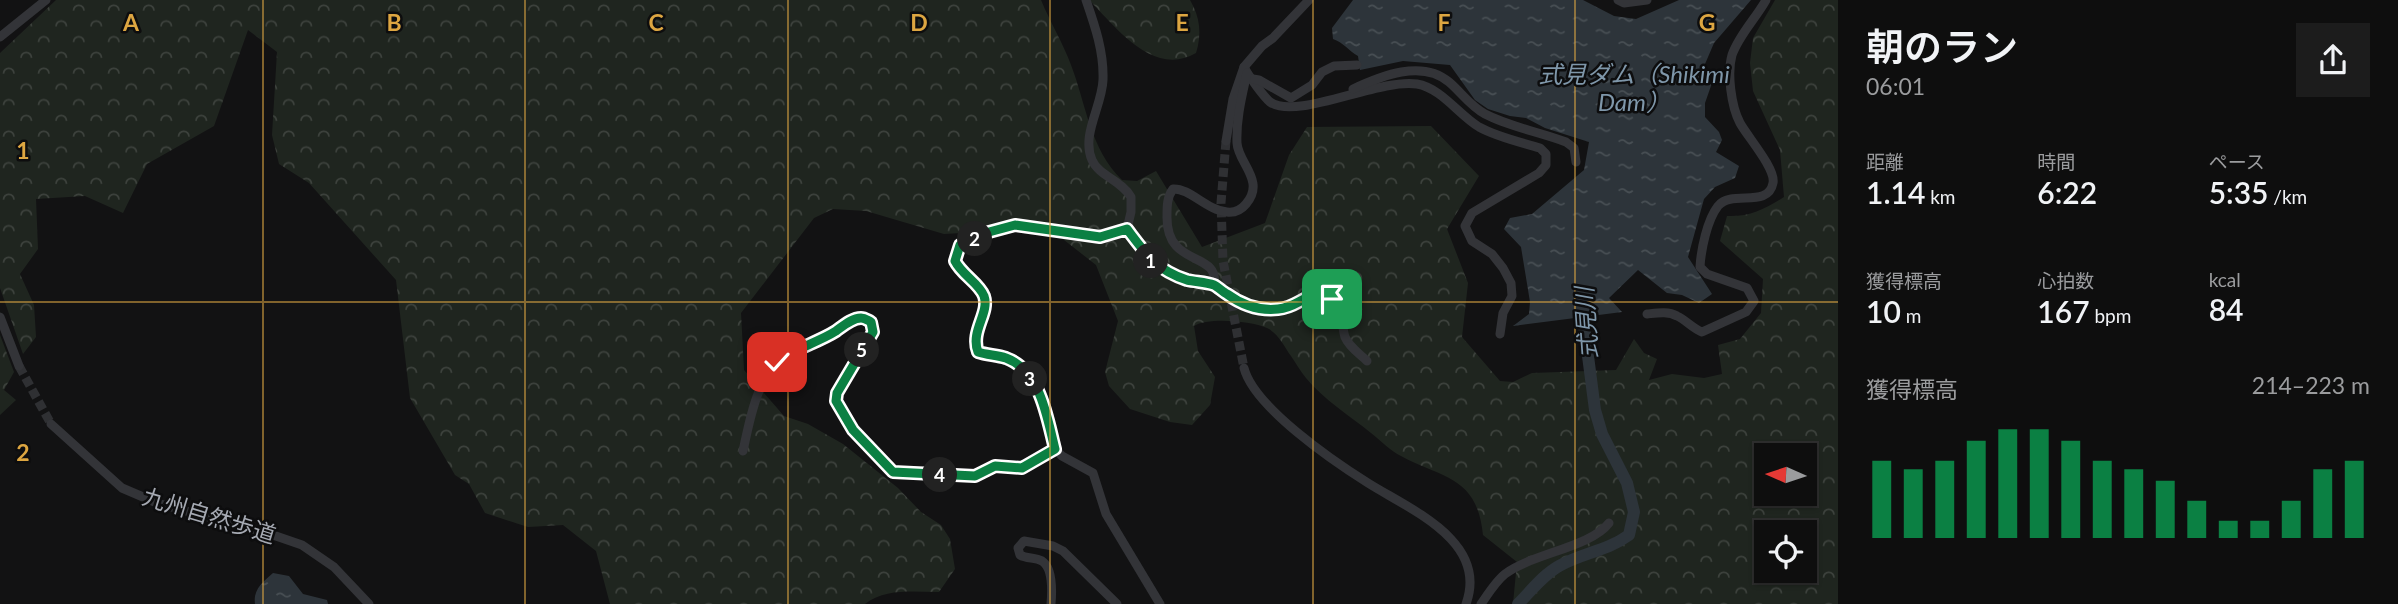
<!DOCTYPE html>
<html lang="ja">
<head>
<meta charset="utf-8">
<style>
	body { margin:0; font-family:Lato,"Noto Sans JP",sans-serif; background:#1c1c1c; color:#f1f3f6; height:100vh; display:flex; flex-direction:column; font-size:26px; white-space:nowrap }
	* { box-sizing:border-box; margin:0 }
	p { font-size:23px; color:#9b9c9e }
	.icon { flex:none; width:38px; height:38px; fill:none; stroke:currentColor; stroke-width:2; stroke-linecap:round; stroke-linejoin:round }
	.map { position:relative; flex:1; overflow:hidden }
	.panel { display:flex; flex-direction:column; background:#0e0e0e; width:560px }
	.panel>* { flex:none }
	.needle { width:46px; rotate:273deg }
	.fabs { position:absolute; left:1754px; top:443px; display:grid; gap:14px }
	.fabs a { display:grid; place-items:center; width:63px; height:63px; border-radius:0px; background:#0e0e0e; box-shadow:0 2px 5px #0004,0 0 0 2px #2e2e2e; font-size:35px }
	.pin { position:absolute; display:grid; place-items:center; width:60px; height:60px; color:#fff; margin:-30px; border-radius:14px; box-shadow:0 4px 10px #0006 }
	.km { position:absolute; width:35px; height:35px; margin:-18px; border-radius:50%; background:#222; color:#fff; font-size:19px; line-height:35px; text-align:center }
	.round { display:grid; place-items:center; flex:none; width:74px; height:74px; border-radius:0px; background:#1c1c1c }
	.overview { display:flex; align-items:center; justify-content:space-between; height:119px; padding:0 28px }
	h1 { font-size:38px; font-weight:600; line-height:52px }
	.stats { display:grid; grid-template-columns:repeat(3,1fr); gap:10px; height:119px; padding:7px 28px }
	.stats div { display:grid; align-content:center }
	.stats b { font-size:30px; font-weight:600 }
	.stats small { font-size:19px; font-weight:400 }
	.stats p { font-size:19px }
	.chart { height:196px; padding:14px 28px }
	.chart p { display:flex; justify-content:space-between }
	.chart svg { width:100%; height:126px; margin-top:7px; stroke:#0b8043; stroke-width:6 }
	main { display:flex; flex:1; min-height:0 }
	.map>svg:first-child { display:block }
	.forest { fill:url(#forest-crowns); fill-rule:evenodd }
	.water { fill:url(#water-ripples) }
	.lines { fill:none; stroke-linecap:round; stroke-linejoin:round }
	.river { stroke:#2d343a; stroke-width:12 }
	.minor-tunnel { stroke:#2f3033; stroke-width:9; stroke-dasharray:9 4.5; stroke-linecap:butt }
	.minor { stroke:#333438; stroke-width:9 }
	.route-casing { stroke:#fff; stroke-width:14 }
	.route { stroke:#0b8043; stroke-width:9 }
	.grid { fill:none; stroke:#dda641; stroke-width:2; stroke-opacity:0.55 }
	.labels { text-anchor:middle; stroke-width:5; stroke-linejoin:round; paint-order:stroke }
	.street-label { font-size:23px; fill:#a5a9b2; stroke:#0d0d0e }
	.water-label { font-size:24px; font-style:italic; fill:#7f97aa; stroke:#0d0d0e }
	.grid-label { font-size:23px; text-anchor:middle; font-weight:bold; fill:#dda641; stroke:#0d0d0e; stroke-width:5; stroke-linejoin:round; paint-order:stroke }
</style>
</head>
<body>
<main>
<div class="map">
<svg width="1838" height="604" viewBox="0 0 1838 604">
	<defs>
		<pattern id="forest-crowns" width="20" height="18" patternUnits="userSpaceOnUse" patternTransform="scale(1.75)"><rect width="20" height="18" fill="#1f251f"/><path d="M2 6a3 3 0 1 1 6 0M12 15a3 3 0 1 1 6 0" fill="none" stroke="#3d423d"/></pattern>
		<pattern id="water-ripples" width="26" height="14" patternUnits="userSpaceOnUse" patternTransform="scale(1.75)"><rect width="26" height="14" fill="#2d343a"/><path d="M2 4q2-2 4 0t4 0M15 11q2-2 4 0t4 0" fill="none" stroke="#484f54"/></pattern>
	</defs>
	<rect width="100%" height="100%" fill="#121213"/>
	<g class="forest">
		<path d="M56,0H1041C1050,22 1063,43 1071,65C1086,104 1090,149 1122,180L1137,181L1156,171L1202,247L1265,223L1289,155L1307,127L1431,126L1479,176L1447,229L1468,283L1462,337L1500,381L1513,382L1532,373L1616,370L1634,339L1644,353L1657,359L1649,380L1672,374L1704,378L1722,374L1718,345L1740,339L1761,313L1763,279L1720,241L1727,216C1750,217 1765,209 1784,197L1780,150L1753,91L1750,63L1753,38L1775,0H1838V604H1513L1517,562L1483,535C1477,476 1444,479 1401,456C1391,451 1381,441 1371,433C1350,416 1323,399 1306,378C1300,371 1296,363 1291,356C1284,346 1278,333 1267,328C1251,321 1208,317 1194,326L1198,351L1215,377L1210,405L1192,425L1170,422L1130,409L1109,386L1105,372L1118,321L1096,265L1059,236L1006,222L978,232L944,234L866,211L833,209L814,218L741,313L744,370L784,416L808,424L843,444L898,488L921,512L941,525L950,539L955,569L939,592C913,592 886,588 865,604H610L596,551L563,525L528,527L485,513L469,484L455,475L410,398L396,280L309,183L279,164L272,135L277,52L248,30L214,126L147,164L123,213L85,196L36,199L38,249L20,274L34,305L36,337L23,354L0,288V53ZM1766,455H1804V494H1766ZM1766,532H1804V570H1766Z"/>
		<path d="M1089,0H1190C1200,17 1202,34 1196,53C1153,78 1116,27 1089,0Z"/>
		<polygon points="0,335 14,372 4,390 16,400 0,415"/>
	</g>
	<g class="water">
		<path d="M1353,0H1583L1614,16L1636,19L1679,0H1751L1714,43L1702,71L1712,83L1705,103V117L1719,132L1722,140L1716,152L1739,166L1735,178L1715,187L1704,199L1688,257L1712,294L1699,303L1682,295L1667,293L1638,270L1609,298L1622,312L1513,326L1529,314L1530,302L1521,247L1504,229L1510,218L1532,214L1584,170L1589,142L1545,128L1526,118L1510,116L1488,109L1475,100L1450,65L1403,61L1360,70L1358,56C1349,51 1343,42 1333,39L1332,28Z"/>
		<path d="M273,573L289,576L303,594L327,600L328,604H255C253,589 263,582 273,573Z"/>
	</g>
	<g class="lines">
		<path class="river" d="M1518,604C1531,591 1543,575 1559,566C1582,553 1607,551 1629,535L1634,512L1627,483L1602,434L1595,410L1581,302"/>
		<g class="minor-tunnel">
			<polyline points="1226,141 1221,203 1223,261 1244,368"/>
			<polyline points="19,366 51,424"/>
		</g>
		<g class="minor">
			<path d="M1086,0C1095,26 1104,52 1103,80C1102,106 1081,135 1092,160C1099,176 1121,180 1131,197V212L1127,229"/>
			<polyline points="1618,0 1624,3 1647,0"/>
			<polyline points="0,37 46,0"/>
			<path d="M1244,67C1248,75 1263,96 1270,102C1296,121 1379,78 1417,84C1441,88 1459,115 1479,127C1497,137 1520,142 1540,148L1546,154V165L1539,173L1472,213L1465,226L1472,241L1492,254L1503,268L1511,283L1512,296L1503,313L1500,334"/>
			<polyline points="1253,79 1259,80 1291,98 1312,85 1322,72 1334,66 1357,65"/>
			<path d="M1353,89C1381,76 1422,59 1449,82C1461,92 1470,106 1485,114C1510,127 1540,132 1566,142L1574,148L1576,162"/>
			<polyline points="1226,141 1233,99 1244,67 1262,46 1273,38 1309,0"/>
			<path d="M1127,229L1100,237L1015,225L989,232L960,245L955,261C962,275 979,283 984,296C990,313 969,331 978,352L1007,358L1022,370L1037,388L1055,449L1062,456L1093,473L1106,514L1160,604"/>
			<path d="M1127,229C1135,239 1142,252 1151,261C1167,277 1193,281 1214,285C1220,250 1166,269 1167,216C1167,206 1167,197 1173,189C1190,188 1206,210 1227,212C1235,213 1241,210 1246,204C1266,181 1238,163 1237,143C1236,119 1242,96 1247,73"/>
			<path d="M1214,285C1233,299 1254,312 1279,309C1298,307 1315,284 1334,301C1344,310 1341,325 1345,337C1349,347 1360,354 1367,361"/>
			<path d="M1647,314C1657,313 1668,311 1677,316C1686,320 1692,328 1702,332L1746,312L1754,301L1747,288L1707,274L1700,267C1701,250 1707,220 1718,206C1732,189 1768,209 1773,183C1776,169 1747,136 1740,123C1731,106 1727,73 1732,55C1739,35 1756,18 1766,0"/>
			<polyline points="0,317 19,366"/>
			<path d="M1244,368C1254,407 1333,461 1368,483C1409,509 1489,541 1466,604"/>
			<polyline points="51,424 122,488 157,503 273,535 302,545 334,567 369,604"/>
			<path d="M743,451C750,419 757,374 787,354C799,346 814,343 827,337C838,331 848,323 860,318L871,322L873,332L837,393L836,401L853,430L893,473L975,476L995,466L1022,468L1055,449"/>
			<path d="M1051,604C1052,592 1053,568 1042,561C1035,557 1027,559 1020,555L1018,548L1024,541L1053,546L1063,551L1117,604"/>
			<path d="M1481,604C1488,594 1496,581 1505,574C1531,554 1591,547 1609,523"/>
		</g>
	</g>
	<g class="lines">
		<defs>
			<path id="route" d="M777,362C795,348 817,343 836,331C843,326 852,318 861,318C865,318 867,320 871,322L873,332L837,393L836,401L853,430L893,472L975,476L995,466L1022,468L1055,449C1047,418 1041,371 1006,358C997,355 987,355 978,352C970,331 990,313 984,296C979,283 962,275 955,261L960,245L989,232L1015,225L1100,237L1127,229C1146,254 1156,270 1187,280C1196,282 1206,282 1214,285C1218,287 1223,292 1227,294C1242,305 1259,311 1278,309C1302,307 1305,288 1332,299"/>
		</defs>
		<use href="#route" class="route-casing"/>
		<use href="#route" class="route"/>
	</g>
	<path class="grid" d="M263,0V604M525,0V604M788,0V604M1050,0V604M1313,0V604M1575,0V604M0,302H1838"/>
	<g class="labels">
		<g class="street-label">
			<text transform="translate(209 516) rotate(17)" y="8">九州自然歩道</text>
		</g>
		<g class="water-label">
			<text x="1634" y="83">式見ダム（Shikimi<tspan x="1634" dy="28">Dam）</tspan></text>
			<text transform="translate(1587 323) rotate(-94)" y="8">式見川</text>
		</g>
	</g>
	<g class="grid-label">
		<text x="131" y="31">A</text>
		<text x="394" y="31">B</text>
		<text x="656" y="31">C</text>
		<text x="919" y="31">D</text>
		<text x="1182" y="31">E</text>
		<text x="1444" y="31">F</text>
		<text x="1707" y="31">G</text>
		<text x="23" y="159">1</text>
		<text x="23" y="461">2</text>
	</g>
</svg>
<div class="fabs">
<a><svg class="needle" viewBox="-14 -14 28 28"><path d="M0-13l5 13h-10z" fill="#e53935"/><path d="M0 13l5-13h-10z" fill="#9b9c9e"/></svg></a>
<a><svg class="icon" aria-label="locate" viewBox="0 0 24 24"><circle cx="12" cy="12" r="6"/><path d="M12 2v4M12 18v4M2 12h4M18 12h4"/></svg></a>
</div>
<div class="pin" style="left:1332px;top:299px;background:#1e9e55"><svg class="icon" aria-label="arrive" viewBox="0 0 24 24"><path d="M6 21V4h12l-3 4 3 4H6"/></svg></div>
<div class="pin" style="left:777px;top:362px;background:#d93025"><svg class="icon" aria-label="check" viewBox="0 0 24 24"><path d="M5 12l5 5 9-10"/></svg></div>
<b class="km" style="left:1151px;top:261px">1</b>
<b class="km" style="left:975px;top:239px">2</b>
<b class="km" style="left:1030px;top:379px">3</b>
<b class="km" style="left:940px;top:475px">4</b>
<b class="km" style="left:862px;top:350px">5</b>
</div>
<section class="panel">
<div class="overview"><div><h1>朝のラン</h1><p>06:01</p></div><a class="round"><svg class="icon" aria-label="share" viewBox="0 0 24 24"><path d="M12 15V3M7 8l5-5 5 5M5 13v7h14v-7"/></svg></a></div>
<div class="stats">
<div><p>距離</p><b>1.14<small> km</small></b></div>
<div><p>時間</p><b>6:22</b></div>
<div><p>ペース</p><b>5:35<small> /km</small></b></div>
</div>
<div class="stats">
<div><p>獲得標高</p><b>10<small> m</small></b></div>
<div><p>心拍数</p><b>167<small> bpm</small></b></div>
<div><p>kcal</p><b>84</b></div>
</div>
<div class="chart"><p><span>獲得標高</span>214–223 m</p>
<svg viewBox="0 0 160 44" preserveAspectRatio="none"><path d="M5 44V17M15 44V20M25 44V17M35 44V10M45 44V6M55 44V6M65 44V10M75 44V17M85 44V20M95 44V24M105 44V31M115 44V38M125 44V38M135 44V31M145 44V20M155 44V17"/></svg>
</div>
</section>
</main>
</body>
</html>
